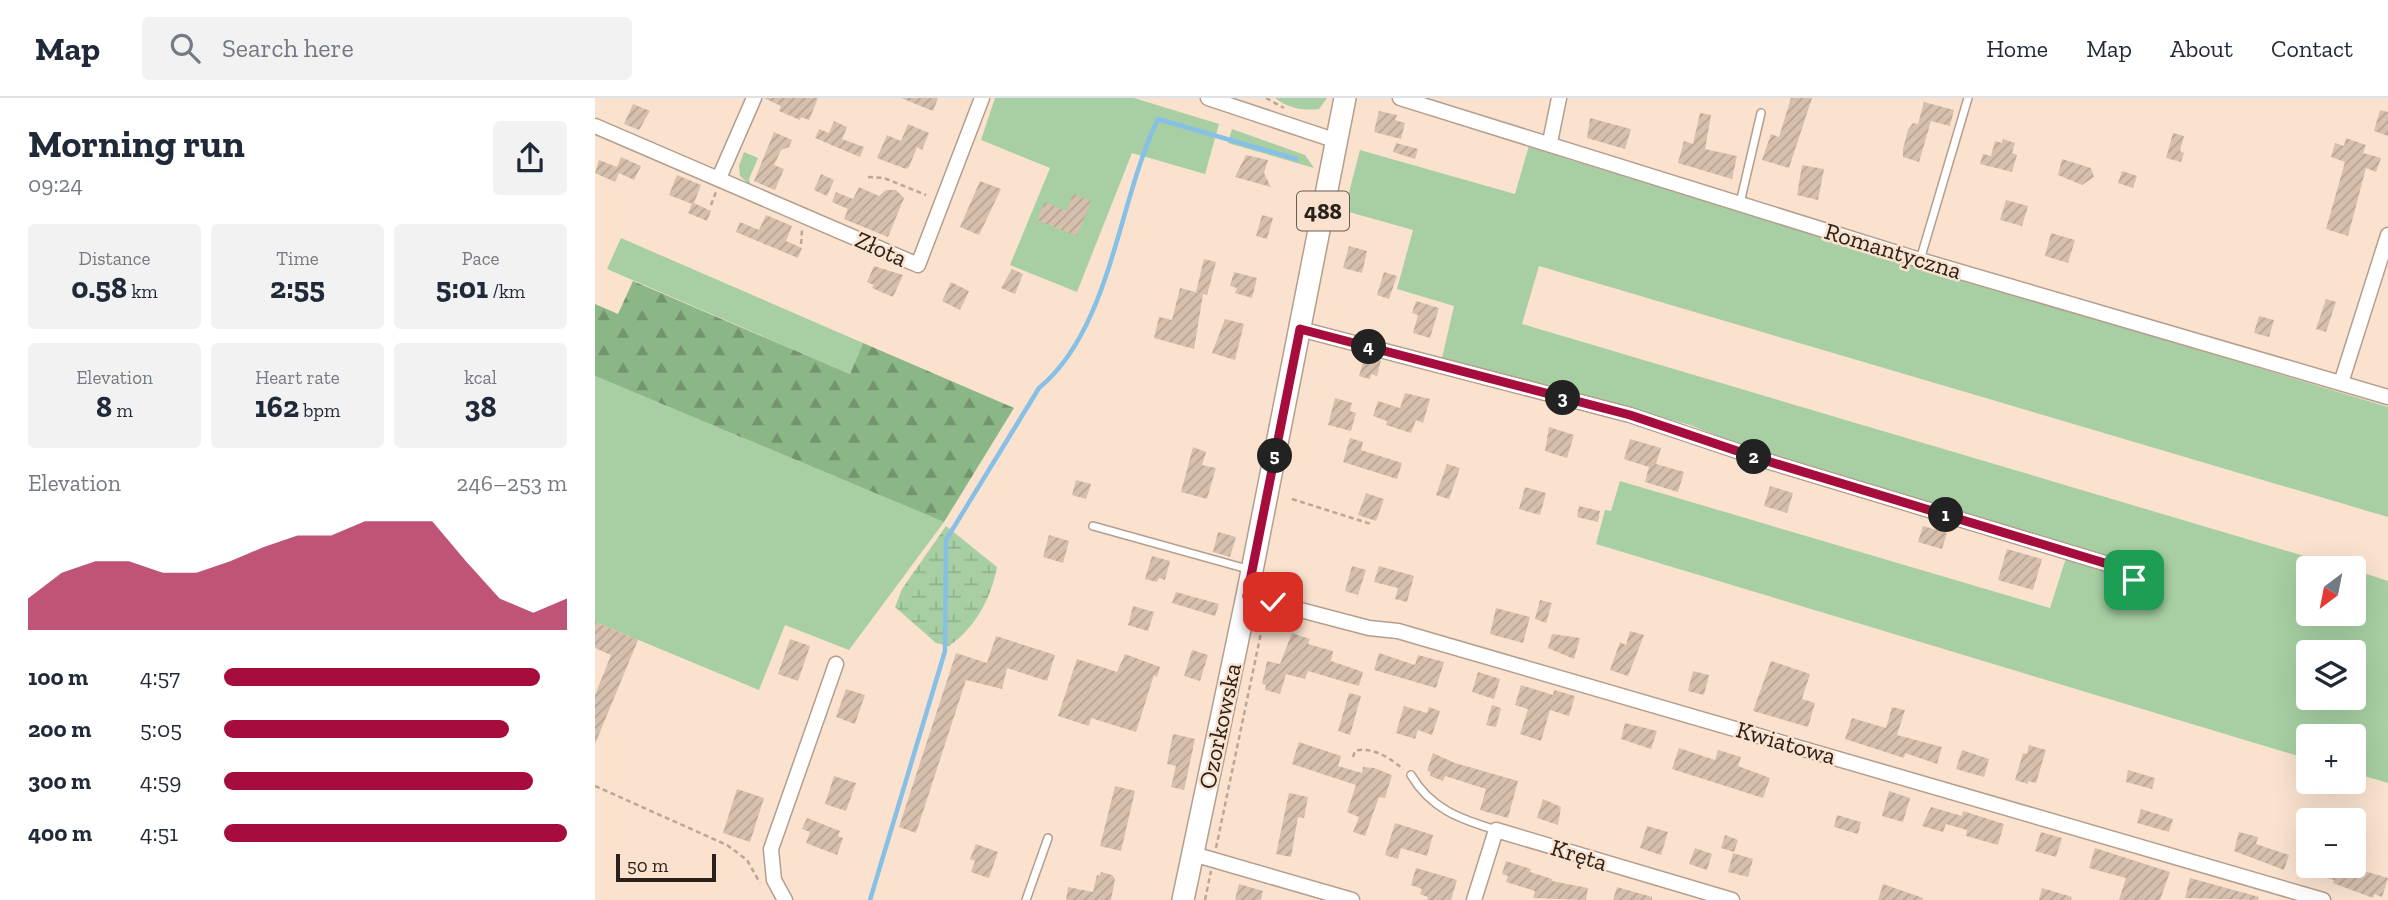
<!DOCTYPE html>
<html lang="en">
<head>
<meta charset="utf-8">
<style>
	body { margin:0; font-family:"Zilla Slab",serif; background:#f2f2f3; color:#1f2937; height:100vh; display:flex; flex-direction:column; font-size:26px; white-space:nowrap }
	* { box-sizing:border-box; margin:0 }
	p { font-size:23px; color:#747a83 }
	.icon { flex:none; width:38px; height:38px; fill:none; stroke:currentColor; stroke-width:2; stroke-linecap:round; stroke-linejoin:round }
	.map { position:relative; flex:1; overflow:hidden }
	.panel { display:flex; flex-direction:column; background:#fff; width:595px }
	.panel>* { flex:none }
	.needle { width:46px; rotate:212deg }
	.tools { position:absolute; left:1701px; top:458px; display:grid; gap:14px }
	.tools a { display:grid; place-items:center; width:70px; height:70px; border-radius:7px; background:#fff; box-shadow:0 7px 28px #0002; font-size:35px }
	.scale { position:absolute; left:21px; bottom:18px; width:100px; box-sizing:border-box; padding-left:7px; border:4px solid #29211a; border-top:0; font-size:19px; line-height:24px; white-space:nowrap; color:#29211a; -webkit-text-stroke:5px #fae2cf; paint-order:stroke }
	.pin { position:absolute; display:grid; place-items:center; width:60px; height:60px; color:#fff; margin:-30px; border-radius:14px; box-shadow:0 4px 10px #0006 }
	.km { position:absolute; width:35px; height:35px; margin:-18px; border-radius:50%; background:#222; color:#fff; font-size:19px; line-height:35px; text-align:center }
	.round { display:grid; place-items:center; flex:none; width:74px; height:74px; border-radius:7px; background:#f2f2f3 }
	.summary { display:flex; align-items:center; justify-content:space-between; height:119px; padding:0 28px }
	h1 { font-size:38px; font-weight:700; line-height:52px }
	.metrics { display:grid; grid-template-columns:repeat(3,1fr); gap:10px; height:119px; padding:7px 28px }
	.metrics div { display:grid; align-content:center; border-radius:7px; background:#f2f2f3; text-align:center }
	.metrics b { font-size:30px; font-weight:700 }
	.metrics small { font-size:19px; font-weight:400 }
	.metrics p { font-size:19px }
	.chart { height:196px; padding:14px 28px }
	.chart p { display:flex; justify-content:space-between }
	.chart svg { width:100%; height:126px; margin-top:7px; fill:#a60d3d; opacity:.7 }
	ul { padding:0 28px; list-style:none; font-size:23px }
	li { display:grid; grid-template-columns:112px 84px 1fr; align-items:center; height:52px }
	li i { height:18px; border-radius:9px; background:#a60d3d }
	header { display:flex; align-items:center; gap:42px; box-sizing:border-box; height:98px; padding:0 35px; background:#fff; border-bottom:2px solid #e0e1e3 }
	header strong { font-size:33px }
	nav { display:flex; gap:38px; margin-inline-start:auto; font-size:24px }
	.search { width:490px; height:63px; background:#f2f2f3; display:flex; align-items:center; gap:18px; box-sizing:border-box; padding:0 24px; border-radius:7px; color:#747a83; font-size:26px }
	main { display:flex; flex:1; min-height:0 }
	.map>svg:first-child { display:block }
	.green { fill:#a7cfa3; fill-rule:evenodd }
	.forest { fill:url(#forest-firs) }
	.wetland { fill:url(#wetland-marsh) }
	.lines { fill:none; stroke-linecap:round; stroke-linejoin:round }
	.stream { stroke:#86c0e7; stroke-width:4.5 }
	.building { fill:url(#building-hatch) }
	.service-casing { stroke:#b49e8c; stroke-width:10 }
	.minor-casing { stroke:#b49e8c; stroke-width:17 }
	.primary-casing { stroke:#b49e8c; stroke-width:24 }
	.path { stroke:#baa798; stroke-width:2.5; stroke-dasharray:5 3.5; stroke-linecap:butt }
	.service { stroke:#fff; stroke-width:7 }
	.minor { stroke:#fff; stroke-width:14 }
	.primary { stroke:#fff; stroke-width:21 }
	.route-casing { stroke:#fff; stroke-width:14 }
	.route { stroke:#a60d3d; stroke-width:9 }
	.labels { text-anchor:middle; stroke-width:5; stroke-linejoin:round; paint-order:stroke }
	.shield { fill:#fae2cf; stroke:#685b50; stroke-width:2 }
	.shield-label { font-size:23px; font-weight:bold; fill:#29211a }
	.street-label { font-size:24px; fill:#29211a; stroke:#fae2cf }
</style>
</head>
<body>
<header>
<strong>Map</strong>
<div class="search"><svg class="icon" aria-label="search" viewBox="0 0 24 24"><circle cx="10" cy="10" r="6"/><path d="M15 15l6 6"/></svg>Search here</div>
<nav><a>Home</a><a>Map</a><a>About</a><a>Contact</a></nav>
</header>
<main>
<section class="panel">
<div class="summary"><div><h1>Morning run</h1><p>09:24</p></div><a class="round"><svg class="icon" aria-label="share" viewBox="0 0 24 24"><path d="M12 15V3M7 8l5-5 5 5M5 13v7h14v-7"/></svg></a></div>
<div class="metrics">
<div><p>Distance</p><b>0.58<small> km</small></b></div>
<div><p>Time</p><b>2:55</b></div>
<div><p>Pace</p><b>5:01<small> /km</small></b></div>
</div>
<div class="metrics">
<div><p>Elevation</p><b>8<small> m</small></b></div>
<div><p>Heart rate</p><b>162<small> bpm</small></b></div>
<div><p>kcal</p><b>38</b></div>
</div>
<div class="chart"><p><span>Elevation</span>246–253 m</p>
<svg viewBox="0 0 160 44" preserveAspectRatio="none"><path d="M0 44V33L10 24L20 20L30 20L40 24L50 24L60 20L70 15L80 11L90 11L100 6L110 6L120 6L130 20L140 33L150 38L160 33V44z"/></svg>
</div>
<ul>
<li><b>100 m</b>4:57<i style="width:92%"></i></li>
<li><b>200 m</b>5:05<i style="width:83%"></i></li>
<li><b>300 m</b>4:59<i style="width:90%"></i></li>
<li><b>400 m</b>4:51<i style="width:100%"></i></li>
</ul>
</section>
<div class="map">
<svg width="1793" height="802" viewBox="0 0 1793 802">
	<defs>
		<pattern id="forest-firs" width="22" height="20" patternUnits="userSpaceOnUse" patternTransform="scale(1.75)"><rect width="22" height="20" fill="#8bb787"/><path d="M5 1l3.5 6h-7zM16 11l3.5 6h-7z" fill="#72946e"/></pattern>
		<pattern id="wetland-marsh" width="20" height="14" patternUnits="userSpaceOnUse" patternTransform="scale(1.75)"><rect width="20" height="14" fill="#a7cfa3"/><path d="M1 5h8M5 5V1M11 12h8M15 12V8" fill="none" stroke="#90b18c"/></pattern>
		<pattern id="building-hatch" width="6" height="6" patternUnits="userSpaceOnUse" patternTransform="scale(1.75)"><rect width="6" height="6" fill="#d6bfad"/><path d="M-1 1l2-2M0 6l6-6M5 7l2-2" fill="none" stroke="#b8a494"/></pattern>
	</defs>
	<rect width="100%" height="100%" fill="#fae2cf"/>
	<g class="green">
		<polygon points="400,0 539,0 624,26 610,76 537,55 482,194 415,167 455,70 386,42"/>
		<path d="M680,0H732L724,11C707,13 693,10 680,0Z"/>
		<polygon points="637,31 710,57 719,70 633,45"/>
		<path d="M935,44L972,61L1793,309V419L944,168L927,226L1753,471H1713V516H1759V472L1793,483V685L1759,675V639H1713V661L1001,446L1010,412L1016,413L1025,383L1455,510L1471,460L1517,475L1524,490L1548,497L1556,473L1176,359L1095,327L847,260L859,208L802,191L818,132L754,114L752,122L747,121L765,52L920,96ZM1713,555H1759V600H1713Z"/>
		<polygon points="149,54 163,60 154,81 156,88 145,78 144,68"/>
		<polygon points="26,140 268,245 255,276 12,171"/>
		<polygon points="0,278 349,424 254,552 190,527 164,592 0,524"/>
	</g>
	<polygon class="forest" points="38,183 255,276 268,245 419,310 349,424 0,278 0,206 23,216"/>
	<path class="wetland" d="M351,428L402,469C396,500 381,529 354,548L341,545L300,509L307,491Z"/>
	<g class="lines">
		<path class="stream" d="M275,802L350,553L351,442L444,290C516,231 523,103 563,21L701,61"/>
	</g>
	<g class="building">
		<polygon points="169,0 223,0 214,22 206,19 205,22 184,13 186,8"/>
		<polygon points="306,0 343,0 338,13"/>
		<polygon points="1196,0 1217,0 1194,70 1167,62 1176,36 1184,39"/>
		<polygon points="1329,4 1359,12 1355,28 1336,23 1324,64 1308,59 1308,51 1313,32 1318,25 1323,26"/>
		<polygon points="38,6 55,13 44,32 29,26"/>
		<polygon points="1785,12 1793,14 1793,38 1779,33"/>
		<polygon points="784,13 802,17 800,22 810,25 806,41 779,34"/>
		<polygon points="1105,15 1116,17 1110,51 1142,58 1137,81 1083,65 1089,43 1098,46"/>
		<polygon points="995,20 1036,31 1030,51 992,40"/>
		<polygon points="239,23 252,29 247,41 269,49 265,59 220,40 224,31 234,35"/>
		<polygon points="313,26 334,35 327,52 322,49 314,69 311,71 282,60 292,37 306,43"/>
		<polygon points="179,34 197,42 194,49 186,52 179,67 189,71 180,92 159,83"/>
		<polygon points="1578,35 1589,38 1585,53 1589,55 1586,64 1571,60"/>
		<polygon points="1751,40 1771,47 1768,55 1786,60 1781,74 1771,70 1753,138 1731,131 1750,64 1736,59 1740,45 1749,48"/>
		<polygon points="1408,41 1420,45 1417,55 1422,57 1417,74 1385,66 1388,56 1396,58 1400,43 1407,45"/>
		<polygon points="801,45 823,51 820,61 798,54"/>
		<polygon points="651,57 673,62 669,75 676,89 640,79"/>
		<polygon points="26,59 46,68 39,82 24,75 20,84 0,75 4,62 22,69"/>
		<polygon points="1467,61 1496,70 1499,79 1487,87 1463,77"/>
		<polygon points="1207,67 1229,71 1223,102 1202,97"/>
		<polygon points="1527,73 1542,78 1538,90 1523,85"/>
		<polygon points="226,76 239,82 232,98 219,92"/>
		<polygon points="82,77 106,87 99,105 116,113 112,123 93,115 97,106 74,97"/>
		<polygon points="385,83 406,91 384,137 365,129"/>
		<polygon points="264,89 284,98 291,92 301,92 309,100 293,139 249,121 253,111 237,104 241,94 258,101"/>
		<polygon points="478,96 496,103 482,138 442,122 450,104 472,113"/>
		<polygon points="1411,102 1433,108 1427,128 1405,122"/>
		<polygon points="171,117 197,128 191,143 207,150 203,160 141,134 145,124 164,132"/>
		<polygon points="667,117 678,120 672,141 661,138"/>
		<polygon points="1456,135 1480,142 1473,165 1450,158"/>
		<polygon points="754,148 772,153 767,175 748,170"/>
		<polygon points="609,161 621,164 612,197 601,194"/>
		<polygon points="279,168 308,177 298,199 277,190 279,187 272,184"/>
		<polygon points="417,171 428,176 420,196 406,190"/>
		<polygon points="639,174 662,180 657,200 640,195 642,190 635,188"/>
		<polygon points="789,174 802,178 794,201 782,197"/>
		<polygon points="356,184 374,193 365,212 347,203"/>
		<polygon points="585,190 608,196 599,251 559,240 564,219 577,222"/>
		<polygon points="1731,201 1741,204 1731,234 1721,231"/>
		<polygon points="821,203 844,210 835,240 818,235 823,217 817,215"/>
		<polygon points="1664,218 1679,222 1674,239 1659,235"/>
		<polygon points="630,221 649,226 640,262 617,255"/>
		<polygon points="770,258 786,262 782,278 776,276 775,281 764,278"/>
		<polygon points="810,295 835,301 828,325 821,322 816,335 791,327 792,323 778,318 783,303 805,310"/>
		<polygon points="740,300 757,305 755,313 761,315 756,333 733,327"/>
		<polygon points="954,329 979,337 972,360 950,353"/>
		<polygon points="755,340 768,344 766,352 807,365 802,381 748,364"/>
		<polygon points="1035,341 1066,350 1061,366 1089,374 1083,394 1050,384 1054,369 1029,361"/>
		<polygon points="598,349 611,354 607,367 621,370 612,401 586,394"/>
		<polygon points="852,366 865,370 854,401 841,397"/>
		<polygon points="481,382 496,386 491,401 477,397"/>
		<polygon points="1175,388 1198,395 1192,415 1169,408"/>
		<polygon points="930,389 951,395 945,417 924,411"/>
		<polygon points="771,395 789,401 781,423 763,417"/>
		<polygon points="984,408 1005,413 1003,424 982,419"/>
		<polygon points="1328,428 1352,435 1347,451 1323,444"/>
		<polygon points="623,434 641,439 635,459 618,454"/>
		<polygon points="454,437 474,443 468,465 448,459"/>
		<polygon points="1412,451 1447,461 1438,492 1403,482"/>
		<polygon points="557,458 575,463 570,482 564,480 562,484 550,481"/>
		<polygon points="757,468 771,472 763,497 750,493"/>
		<polygon points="784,468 819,478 812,504 800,501 803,490 779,484"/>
		<polygon points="581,494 624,506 620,518 577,505"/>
		<polygon points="945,502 957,505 951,525 940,521"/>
		<polygon points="538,508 559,514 553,533 533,527"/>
		<polygon points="901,510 935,519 928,545 895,536"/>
		<polygon points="0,524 43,542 0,646 0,597 16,557 0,550"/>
		<polygon points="1035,533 1049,537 1033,578 1015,572 1025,544 1031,547"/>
		<polygon points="697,535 715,541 713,546 738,553 736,563 768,574 764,588 713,573 710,581 691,576 685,596 670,592 671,587 667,586 672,563 685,566"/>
		<polygon points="957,536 985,540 979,561 953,550"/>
		<polygon points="401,538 460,557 452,583 412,570 407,591 371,582 321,735 304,729 361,555 392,565"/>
		<polygon points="195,541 215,548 203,583 183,576"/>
		<polygon points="597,552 613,557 605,583 589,578"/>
		<polygon points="784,555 820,567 823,557 849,564 841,590 779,572"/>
		<polygon points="530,556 565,569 562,579 559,577 541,634 496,620 494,628 463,618 482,561 522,574"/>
		<polygon points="1176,563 1215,576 1207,601 1220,605 1213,629 1158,613"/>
		<polygon points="1098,573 1114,577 1109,597 1093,593"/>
		<polygon points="883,574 905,581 899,601 877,594"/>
		<polygon points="926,587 958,597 959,592 980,598 974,618 955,612 946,643 925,636 933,611 920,607"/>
		<polygon points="251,591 270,597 260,626 241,619"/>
		<polygon points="754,595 766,598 755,637 743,633"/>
		<polygon points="897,607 906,610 901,629 891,627"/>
		<polygon points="809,608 832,615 834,609 845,613 837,637 823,632 820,641 801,635"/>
		<polygon points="1297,609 1310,612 1302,637 1347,649 1342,666 1310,655 1309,660 1250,641 1257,620 1291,630"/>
		<polygon points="1030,625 1062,633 1056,651 1026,641"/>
		<polygon points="578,636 600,641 589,692 576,689 581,668 572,666"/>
		<polygon points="704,644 746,658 743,668 767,675 768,669 779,670 797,677 790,700 784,699 770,738 758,734 764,719 752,714 761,687 697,666"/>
		<polygon points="1434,647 1451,652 1441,685 1433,683 1433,686 1420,682 1428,655 1432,656"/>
		<polygon points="1084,650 1120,662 1123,652 1146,659 1143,668 1175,680 1168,700 1077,671"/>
		<polygon points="1367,652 1394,661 1389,679 1361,671"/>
		<polygon points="838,655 860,665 923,683 913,720 885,712 891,691 850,678 848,683 835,678 836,674 832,673"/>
		<polygon points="1533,672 1560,680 1557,691 1531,684"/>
		<polygon points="239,678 261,685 251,713 230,706"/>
		<polygon points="520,688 540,693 526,753 505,748"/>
		<polygon points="142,691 169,700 155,744 128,735"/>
		<polygon points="1294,693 1315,700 1308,724 1287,718"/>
		<polygon points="694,695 713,699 709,720 703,719 696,759 681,756"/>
		<polygon points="948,701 966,709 963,727 942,720"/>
		<polygon points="1336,709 1367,718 1368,713 1409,726 1403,747 1371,738 1372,732 1351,726 1348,734 1327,728"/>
		<polygon points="1546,711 1578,721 1574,734 1542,725"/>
		<polygon points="1242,717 1266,724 1263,736 1239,729"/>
		<polygon points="212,720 245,733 243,738 248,740 242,757 211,745 215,734 207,731"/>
		<polygon points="800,725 838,737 832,758 806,750 803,761 790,757"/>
		<polygon points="1052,728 1073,734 1066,757 1045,750"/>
		<polygon points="1446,734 1467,740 1461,759 1440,753"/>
		<polygon points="1644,734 1663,739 1661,746 1694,757 1689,772 1639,753"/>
		<polygon points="1130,737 1143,742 1139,754 1126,750"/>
		<polygon points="381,746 403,754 394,780 376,774 380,763 375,761"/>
		<polygon points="1100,750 1117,756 1112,772 1094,766"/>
		<polygon points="1500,750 1575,774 1565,802 1524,802 1531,780 1494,770"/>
		<polygon points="1138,755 1158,761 1153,779 1133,774"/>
		<polygon points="911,763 936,771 935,774 957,781 957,783 993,790 991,802 938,800 940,793 911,784 913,778 907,776"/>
		<polygon points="1734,768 1752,768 1793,780 1787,799 1779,796 1778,800 1738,785 1739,782 1731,780"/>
		<polygon points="821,770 862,782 856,802 832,802 833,799 825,796 827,791 816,787"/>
		<polygon points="506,774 517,777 520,781 516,802 471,802 473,789 498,794 502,777 505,778"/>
		<polygon points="1595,780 1664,799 1663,802 1590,800"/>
		<polygon points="644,786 668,793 666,802 640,802"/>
		<polygon points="1288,786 1328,800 1328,802 1283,802"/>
		<polygon points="1022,789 1057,799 1057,802 1018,802"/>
		<polygon points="1447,790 1477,799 1476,802 1444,802"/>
	</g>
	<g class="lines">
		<defs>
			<g id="service">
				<polyline points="1145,105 1166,15"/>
				<polyline points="1325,162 1373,0"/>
				<polyline points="498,428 656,472"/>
				<path d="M816,677C836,711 865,721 901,732"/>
				<polyline points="431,802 453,740"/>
			</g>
			<g id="minor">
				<polyline points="613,0 742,43"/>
				<polyline points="805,0 1325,162 1793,299"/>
				<polyline points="0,28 323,167 387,0"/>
				<polyline points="955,44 964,0"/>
				<polyline points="124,80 159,0"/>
				<polyline points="705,231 1035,317 1172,363 1526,470 1539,482"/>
				<polyline points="1746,285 1793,137"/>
				<polyline points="652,498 774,530 803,533 1728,802"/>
				<polyline points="598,756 757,802"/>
				<polyline points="190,802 179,782 176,751 241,566"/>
				<polyline points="879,802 901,732 1137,802"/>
			</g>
			<polyline id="primary" points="588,802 652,498 750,0"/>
		</defs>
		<use href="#service" class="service-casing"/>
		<use href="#minor" class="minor-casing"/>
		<use href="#primary" class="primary-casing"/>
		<g class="path">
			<polyline points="671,0 689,10"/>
			<polyline points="273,79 289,80 331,97"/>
			<polyline points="116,107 121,94"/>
			<polyline points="206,146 207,132"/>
			<polyline points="697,401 776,426"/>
			<path d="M758,659L760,653C777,648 795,660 808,671"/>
			<polyline points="0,688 132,747 152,762 165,785"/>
			<polyline points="621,750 670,516"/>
			<polyline points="610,802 616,773"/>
		</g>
		<use href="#service" class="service"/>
		<use href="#minor" class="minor"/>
		<use href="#primary" class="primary"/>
	</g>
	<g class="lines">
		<defs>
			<polyline id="route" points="678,504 652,498 705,231 1035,317 1172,363 1526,470 1539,482"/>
		</defs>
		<use href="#route" class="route-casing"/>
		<use href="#route" class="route"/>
	</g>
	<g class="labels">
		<rect class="shield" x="702" y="93.5" width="52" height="39" rx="5"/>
		<g class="shield-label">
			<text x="728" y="121">488</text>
		</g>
		<g class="street-label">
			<text transform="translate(286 151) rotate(24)" y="8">Złota</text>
			<text transform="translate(1298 153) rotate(17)" y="8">Romantyczna</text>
			<text transform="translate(625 628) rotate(-78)" y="8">Ozorkowska</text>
			<text transform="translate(1191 645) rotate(16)" y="8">Kwiatowa</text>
			<text transform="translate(984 757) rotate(17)" y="8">Kręta</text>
		</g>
	</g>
</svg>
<div class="tools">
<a><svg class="needle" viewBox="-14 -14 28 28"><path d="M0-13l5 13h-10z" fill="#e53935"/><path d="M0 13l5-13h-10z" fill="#747a83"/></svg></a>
<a><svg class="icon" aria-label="layers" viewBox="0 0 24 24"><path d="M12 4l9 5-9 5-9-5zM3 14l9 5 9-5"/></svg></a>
<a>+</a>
<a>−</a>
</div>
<div class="scale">50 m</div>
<div class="pin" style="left:1539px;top:482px;background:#1e9e55"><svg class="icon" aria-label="arrive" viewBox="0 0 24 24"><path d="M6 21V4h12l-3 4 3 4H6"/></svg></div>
<div class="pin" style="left:678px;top:504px;background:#d93025"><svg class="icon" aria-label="check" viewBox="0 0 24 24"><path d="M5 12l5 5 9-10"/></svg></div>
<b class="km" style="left:1351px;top:417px">1</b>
<b class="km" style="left:1159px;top:359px">2</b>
<b class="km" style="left:968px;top:300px">3</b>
<b class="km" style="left:774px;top:249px">4</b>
<b class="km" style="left:680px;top:358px">5</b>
</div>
</main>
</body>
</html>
